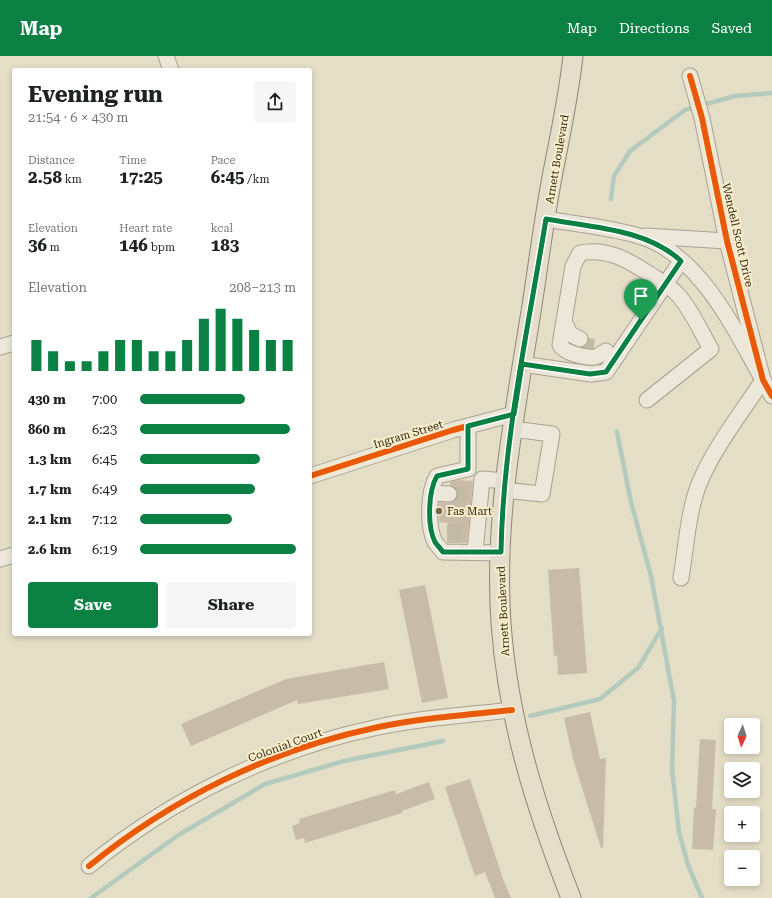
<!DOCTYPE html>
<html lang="en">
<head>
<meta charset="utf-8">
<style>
	body { margin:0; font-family:"Roboto Serif",serif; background:#f6f6f6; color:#202124; height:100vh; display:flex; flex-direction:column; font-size:15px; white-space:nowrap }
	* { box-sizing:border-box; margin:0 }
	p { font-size:13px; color:#757577 }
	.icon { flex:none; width:22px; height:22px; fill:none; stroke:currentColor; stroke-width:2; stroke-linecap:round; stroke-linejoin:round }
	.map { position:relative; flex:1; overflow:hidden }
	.details { position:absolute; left:12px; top:12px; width:300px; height:568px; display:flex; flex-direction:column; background:#fff; border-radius:4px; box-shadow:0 2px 6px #0003 }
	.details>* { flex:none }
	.needle { width:26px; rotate:184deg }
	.tools { position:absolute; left:724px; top:662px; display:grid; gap:8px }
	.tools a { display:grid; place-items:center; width:36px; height:36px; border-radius:4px; background:#fff; box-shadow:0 2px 6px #0003; font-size:20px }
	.pin { position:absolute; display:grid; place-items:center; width:34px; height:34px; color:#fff; margin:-41px -17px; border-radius:50% 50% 50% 0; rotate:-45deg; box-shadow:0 0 4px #0007 }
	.pin .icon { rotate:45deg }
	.round { display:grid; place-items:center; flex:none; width:42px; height:42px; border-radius:4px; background:#f6f6f6 }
	.head { display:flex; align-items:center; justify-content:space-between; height:68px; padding:0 16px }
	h1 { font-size:22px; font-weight:700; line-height:30px }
	.stats { display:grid; grid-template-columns:repeat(3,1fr); gap:6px; height:68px; padding:4px 16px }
	.stats div { display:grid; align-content:center }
	.stats b { font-size:17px; font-weight:700 }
	.stats small { font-size:11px; font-weight:400 }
	.stats p { font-size:11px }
	.chart { height:112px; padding:8px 16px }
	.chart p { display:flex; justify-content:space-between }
	.chart svg { width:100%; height:72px; margin-top:4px; stroke:#0b8043; stroke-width:6 }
	.action { display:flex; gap:8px; margin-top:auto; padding:8px 16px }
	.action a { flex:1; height:46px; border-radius:4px; background:#0b8043; color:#fff; font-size:16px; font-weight:700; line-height:46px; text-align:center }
	.action a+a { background:#f6f6f6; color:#202124 }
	ul { padding:0 16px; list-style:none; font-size:13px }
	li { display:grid; grid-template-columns:64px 48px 1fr; align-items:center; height:30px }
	li i { height:10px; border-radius:5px; background:#0b8043 }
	header { display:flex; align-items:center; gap:24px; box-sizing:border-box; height:56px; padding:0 20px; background:#0b8043; color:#fff }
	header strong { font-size:19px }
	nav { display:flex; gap:22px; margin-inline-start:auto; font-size:14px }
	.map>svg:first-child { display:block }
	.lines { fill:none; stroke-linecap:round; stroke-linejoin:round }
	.stream { stroke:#b4cabd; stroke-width:4.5 }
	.building { fill:#c8bba8 }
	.minor-tunnel { stroke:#c1baa4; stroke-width:15; stroke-dasharray:15 8; stroke-linecap:butt }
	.minor-casing { stroke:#a8a291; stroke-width:17 }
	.major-casing { stroke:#8e8778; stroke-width:21 }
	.minor { stroke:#ece7d9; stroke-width:15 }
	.major { stroke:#e4deca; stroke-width:19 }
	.cycleway-casing { stroke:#f8eeca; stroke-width:8 }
	.cycleway { stroke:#e8590c; stroke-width:6 }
	.route-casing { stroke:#fff; stroke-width:8 }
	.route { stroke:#0b8043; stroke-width:5 }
	.poi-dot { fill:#736957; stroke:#f8eeca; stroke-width:1.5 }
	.labels { text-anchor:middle; stroke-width:4; stroke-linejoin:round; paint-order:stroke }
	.street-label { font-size:11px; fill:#362a1a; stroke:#f8eeca }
	.poi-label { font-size:11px; fill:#362a1a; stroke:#f8eeca; text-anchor:start }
</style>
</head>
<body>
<header>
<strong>Map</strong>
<nav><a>Map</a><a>Directions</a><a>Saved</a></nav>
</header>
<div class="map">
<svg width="772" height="842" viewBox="0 0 772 842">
	<rect width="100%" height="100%" fill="#e4dec7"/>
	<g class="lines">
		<g class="stream">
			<polyline points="611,143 614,120 630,95 685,54 735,40 772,37"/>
			<polyline points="617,376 631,446 651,520 674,645 672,713 679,776 688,809 702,842"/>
			<polyline points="530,660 600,643 638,612 662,572"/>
			<polyline points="91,842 177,780 265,728 344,705 443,685"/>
		</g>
	</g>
	<g class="building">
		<polygon points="459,424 473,425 467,487 447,487 448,467 439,466 439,446 449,447 456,443 457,434 450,429 450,426"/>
		<polygon points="579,512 587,617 558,619 557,599 554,600 548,514"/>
		<polygon points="425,529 448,642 422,647 399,534"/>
		<polygon points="384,606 389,633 298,648 297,644 191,690 181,668 286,623"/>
		<polygon points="590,656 600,703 606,702 603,792 601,792 573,703 564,662"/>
		<polygon points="700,683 716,684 712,753 716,753 713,794 692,793 694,751 696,752"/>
		<polygon points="470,723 503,823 511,842 495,842 485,816 475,820 445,731"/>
		<polygon points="429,726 435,743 402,755 402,757 305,787 304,782 296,784 292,770 300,767 299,763 395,734 396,738"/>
	</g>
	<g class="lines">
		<g class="minor-tunnel">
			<polyline points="579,288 596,291"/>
			<polyline points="449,438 472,440"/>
			<polyline points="447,476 469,476"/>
		</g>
		<defs>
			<g id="minor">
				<polyline points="166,0 171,14"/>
				<polyline points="690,20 702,62 727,185 763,324 772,340"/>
				<path d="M546,163C576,168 609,171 639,180C699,197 735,274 763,324C742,356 713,393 699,428C688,456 686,492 681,522"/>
				<polyline points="646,180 727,185"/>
				<polyline points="564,265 570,278 580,283"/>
				<polyline points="0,291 14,287"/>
				<path d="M606,295C603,297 598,300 595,301C584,302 565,297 560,289L573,210L580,197C609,191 631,206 654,221C663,226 672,232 679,240C692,255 701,276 711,293L647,344"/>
				<polyline points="522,308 591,318 606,316 681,205"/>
				<path d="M468,371V413L437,420C428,435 427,470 435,486C437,489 441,493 443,496L501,497"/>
				<polyline points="310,420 453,374 514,358"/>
				<polyline points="504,434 542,438 552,378 512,373"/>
				<polyline points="432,437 449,438"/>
				<polyline points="475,496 482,423 505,425"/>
				<polyline points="0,503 14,499"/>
				<path d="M89,810C171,743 270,694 374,672C419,662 466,659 512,654"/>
			</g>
			<path id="major" d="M571,842C536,752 508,665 501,567C494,466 513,367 529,268C538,214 544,159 555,106C562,71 569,36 573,0"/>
		</defs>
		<use href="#minor" class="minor-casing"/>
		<use href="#major" class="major-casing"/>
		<use href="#minor" class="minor"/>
		<use href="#major" class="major"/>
		<defs>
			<g id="cycleway">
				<polyline points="690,20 702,62 727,185 763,324 772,340"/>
				<polyline points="310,420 453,374 514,358"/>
				<path d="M89,810C171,743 270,694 374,672C419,662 466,659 512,654"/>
			</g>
		</defs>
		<use href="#cycleway" class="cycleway-casing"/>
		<use href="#cycleway" class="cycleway"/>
	</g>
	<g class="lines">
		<defs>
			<path id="route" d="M641,264L606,316L590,318L522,308L514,358L468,370V413L437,420C428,435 427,470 435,486C437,489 441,493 443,496H501C503,385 528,273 546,163C590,171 647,173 681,205L641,264"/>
		</defs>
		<use href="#route" class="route-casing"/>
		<use href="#route" class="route"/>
	</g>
	<circle class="poi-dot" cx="439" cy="455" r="4"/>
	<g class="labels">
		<g class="street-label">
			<text transform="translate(557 103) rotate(-80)" y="4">Arnett Boulevard</text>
			<text transform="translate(738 179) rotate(77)" y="4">Wendell Scott Drive</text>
			<text transform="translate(408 378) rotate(-17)" y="4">Ingram Street</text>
			<text transform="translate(503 555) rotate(-93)" y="4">Arnett Boulevard</text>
			<text transform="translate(285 689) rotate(-20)" y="4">Colonial Court</text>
		</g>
		<g class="poi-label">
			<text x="447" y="459">Fas Mart</text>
		</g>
	</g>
</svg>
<div class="tools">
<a><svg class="needle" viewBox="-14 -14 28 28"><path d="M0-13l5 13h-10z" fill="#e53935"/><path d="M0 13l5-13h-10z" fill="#757577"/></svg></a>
<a><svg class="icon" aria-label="layers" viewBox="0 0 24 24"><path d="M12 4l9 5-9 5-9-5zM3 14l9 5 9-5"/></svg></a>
<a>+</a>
<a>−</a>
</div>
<div class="pin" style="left:641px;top:264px;background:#1e9e55"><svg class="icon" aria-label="arrive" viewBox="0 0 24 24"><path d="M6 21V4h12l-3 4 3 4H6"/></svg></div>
<section class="details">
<div class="head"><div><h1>Evening run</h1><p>21:54 · 6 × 430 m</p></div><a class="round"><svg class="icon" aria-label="share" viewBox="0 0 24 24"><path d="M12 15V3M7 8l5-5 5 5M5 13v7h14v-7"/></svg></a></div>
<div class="stats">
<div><p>Distance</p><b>2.58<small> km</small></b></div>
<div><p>Time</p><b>17:25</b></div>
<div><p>Pace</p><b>6:45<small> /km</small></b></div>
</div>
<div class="stats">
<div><p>Elevation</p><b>36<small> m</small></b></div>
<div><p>Heart rate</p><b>146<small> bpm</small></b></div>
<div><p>kcal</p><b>183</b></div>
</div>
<div class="chart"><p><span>Elevation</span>208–213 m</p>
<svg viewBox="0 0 160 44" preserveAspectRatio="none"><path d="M5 44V25M15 44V32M25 44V38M35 44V38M45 44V32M55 44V25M65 44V25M75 44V32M85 44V32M95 44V25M105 44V12M115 44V6M125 44V12M135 44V19M145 44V25M155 44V25"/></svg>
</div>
<ul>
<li><b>430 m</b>7:00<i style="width:67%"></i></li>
<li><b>860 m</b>6:23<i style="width:96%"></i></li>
<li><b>1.3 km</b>6:45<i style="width:77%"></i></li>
<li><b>1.7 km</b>6:49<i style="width:74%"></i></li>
<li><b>2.1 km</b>7:12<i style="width:59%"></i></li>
<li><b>2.6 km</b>6:19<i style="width:100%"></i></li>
</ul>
<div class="action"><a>Save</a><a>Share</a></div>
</section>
</div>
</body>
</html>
